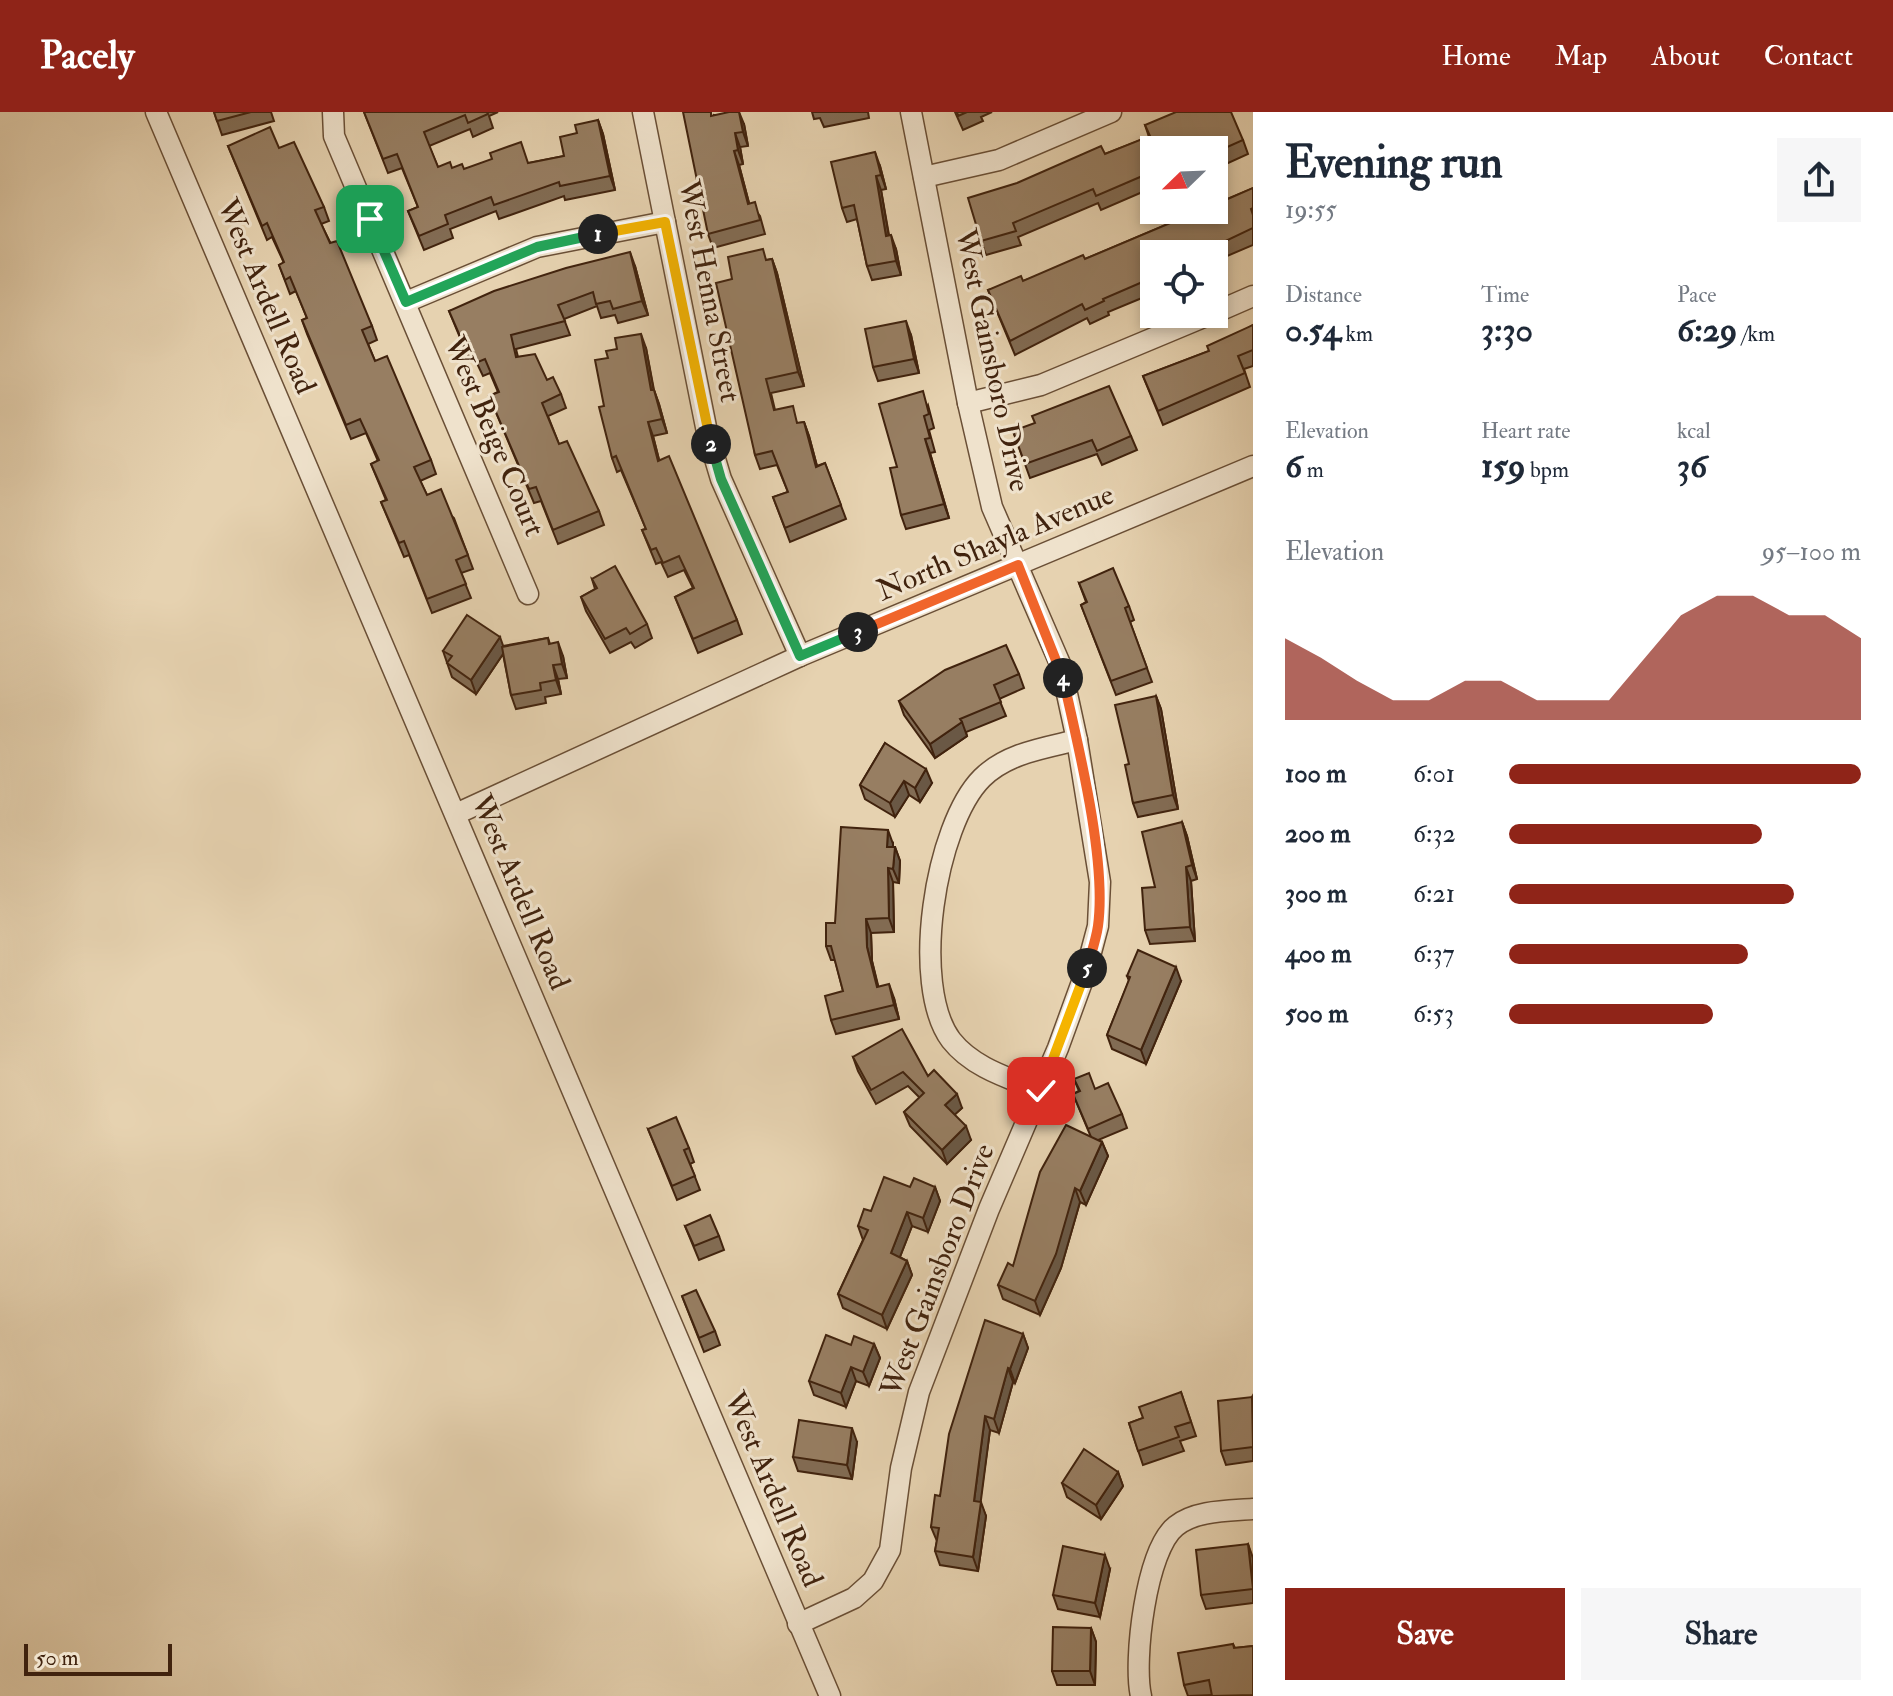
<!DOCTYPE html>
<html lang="en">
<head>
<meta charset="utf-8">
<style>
	body { margin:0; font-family:"IM FELL Double Pica",serif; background:#f6f6f7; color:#1f2937; height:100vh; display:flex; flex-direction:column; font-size:30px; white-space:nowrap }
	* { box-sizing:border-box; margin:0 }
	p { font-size:26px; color:#747a83 }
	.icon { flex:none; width:44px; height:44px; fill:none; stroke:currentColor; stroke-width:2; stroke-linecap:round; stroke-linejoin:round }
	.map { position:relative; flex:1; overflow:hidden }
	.sheet { display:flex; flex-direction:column; background:#fff; width:640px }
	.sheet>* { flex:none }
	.needle { width:52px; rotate:247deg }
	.tools { position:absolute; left:1140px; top:24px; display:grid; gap:16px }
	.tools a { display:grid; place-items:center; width:88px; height:88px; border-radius:0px; background:#fff; box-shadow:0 4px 12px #0003; font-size:40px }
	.scale { position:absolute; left:24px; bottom:20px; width:148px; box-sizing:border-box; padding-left:8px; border:4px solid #41230e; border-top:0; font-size:22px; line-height:28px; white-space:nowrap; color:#41230e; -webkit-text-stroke:6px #efe2cc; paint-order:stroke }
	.pin { position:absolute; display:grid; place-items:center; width:68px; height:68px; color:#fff; margin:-34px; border-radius:16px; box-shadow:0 4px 12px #0006 }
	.km { position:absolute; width:40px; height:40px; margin:-20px; border-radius:50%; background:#222; color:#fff; font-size:22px; line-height:40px; text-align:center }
	.round { display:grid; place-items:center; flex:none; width:84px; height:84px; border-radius:0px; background:#f6f6f7 }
	.headline { display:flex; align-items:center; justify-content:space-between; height:136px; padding:0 32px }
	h1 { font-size:44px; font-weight:700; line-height:60px }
	.figures { display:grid; grid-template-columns:repeat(3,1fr); gap:12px; height:136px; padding:8px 32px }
	.figures div { display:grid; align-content:center }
	.figures b { font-size:34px; font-weight:700 }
	.figures small { font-size:22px; font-weight:400 }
	.figures p { font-size:22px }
	.chart { height:224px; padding:16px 32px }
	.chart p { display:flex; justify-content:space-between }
	.chart svg { width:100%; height:144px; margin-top:8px; fill:#8f2418; opacity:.7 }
	.action { display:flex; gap:16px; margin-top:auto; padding:16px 32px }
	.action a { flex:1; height:92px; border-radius:0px; background:#8f2418; color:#fff; font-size:32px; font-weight:700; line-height:92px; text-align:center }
	.action a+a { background:#f6f6f7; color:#1f2937 }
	ul { padding:0 32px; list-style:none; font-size:26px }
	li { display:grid; grid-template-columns:128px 96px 1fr; align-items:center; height:60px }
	li i { height:20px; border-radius:10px; background:#8f2418 }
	header { display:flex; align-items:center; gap:48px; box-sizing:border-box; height:112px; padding:0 40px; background:#8f2418; color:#fff }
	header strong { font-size:38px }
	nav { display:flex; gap:44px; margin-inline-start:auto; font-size:28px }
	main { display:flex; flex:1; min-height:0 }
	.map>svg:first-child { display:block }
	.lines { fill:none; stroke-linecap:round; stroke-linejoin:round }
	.minor-casing { stroke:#6a4f36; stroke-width:23 }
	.minor { stroke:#efe2cc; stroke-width:20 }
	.wall { fill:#826c54; stroke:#41230e; stroke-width:2 }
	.shaded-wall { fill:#6a5845; stroke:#41230e; stroke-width:2 }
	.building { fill:#977e62; stroke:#41230e; stroke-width:2 }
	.split-1-casing { stroke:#fff; stroke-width:16 }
	.split-2-casing { stroke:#fff; stroke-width:16 }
	.split-3-casing { stroke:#fff; stroke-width:16 }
	.split-4-casing { stroke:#fff; stroke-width:16 }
	.split-5-casing { stroke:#fff; stroke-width:16 }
	.split-6-casing { stroke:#fff; stroke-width:16 }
	.split-1 { stroke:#22a559; stroke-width:10 }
	.split-2 { stroke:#f5b400; stroke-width:10 }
	.split-3 { stroke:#22a559; stroke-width:10 }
	.split-4 { stroke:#f0652b; stroke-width:10 }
	.split-5 { stroke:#f0652b; stroke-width:10 }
	.split-6 { stroke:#f5b400; stroke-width:10 }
	.labels { text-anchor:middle; stroke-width:6; stroke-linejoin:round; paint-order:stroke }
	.street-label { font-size:30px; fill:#41230e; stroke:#efe2cc }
</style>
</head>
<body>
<header>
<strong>Pacely</strong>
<nav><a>Home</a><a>Map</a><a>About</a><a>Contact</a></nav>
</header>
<main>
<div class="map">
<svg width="1253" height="1584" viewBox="0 0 1253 1584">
	<rect width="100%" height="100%" fill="#e6d2b0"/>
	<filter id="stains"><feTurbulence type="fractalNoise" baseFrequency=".0025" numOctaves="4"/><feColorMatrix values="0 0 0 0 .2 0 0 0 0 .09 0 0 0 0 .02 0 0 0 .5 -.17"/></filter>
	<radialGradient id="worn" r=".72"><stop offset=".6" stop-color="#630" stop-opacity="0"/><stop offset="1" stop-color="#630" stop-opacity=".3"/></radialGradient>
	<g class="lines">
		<defs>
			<g id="minor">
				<polyline points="156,0 830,1584"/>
				<polyline points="333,0 334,24 528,482"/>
				<polyline points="643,0 707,320 721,367 800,544"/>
				<polyline points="924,65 999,48 1111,0"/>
				<polyline points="406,190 537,135 665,110"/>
				<polyline points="1214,201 1253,184"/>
				<polyline points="968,291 1041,273 1211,202"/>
				<polyline points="456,702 800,544 1253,354"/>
				<path d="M1041,979C1009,966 973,956 951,928C910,873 935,713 982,666C1007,641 1045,636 1077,628"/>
				<polyline points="798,1512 854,1486 873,1469 890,1438 901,1356 919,1280 989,1097 1058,936 1086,859 1098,814 1100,770 1077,628 1061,554 992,395 968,291 911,0"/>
				<path d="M1141,1584C1133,1549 1146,1437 1176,1414C1196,1398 1229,1399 1253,1397"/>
			</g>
		</defs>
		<use href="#minor" class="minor-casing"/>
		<use href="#minor" class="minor"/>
	</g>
	<g class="wall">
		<polygon points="214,0 271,0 274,9 222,23"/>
		<polygon points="364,0 498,0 489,4 493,16 473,25 470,17 429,34 438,55 464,57 529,51 564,44 577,21 598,8 603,22 615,78 565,88 564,84 499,107 496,99 450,117 453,126 424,138 408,99 418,95 402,56 388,61"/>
		<polygon points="812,0 868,0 869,6 824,15 820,6 814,7"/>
		<polygon points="955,0 992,0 981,5 983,9 963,18"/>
		<polygon points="714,3 744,12 748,34 740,35 743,52 739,53 749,91 760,104 765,122 713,136 708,122"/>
		<polygon points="1145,13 1243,28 1248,42 1215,57 1214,38 1154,38 1154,75 1101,98 1098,91 1018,125 1021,133 986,143 981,129 1105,42 1149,25"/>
		<polygon points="228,34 279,36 324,95 329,109 321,112 372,214 377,228 368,232 375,249 431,348 436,362 420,369 427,383 454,406 473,457 461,461 471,486 432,501 409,443 404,445 381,390 386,388 371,352 378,349 366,321 351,327 307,222 302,208 307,206 296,179 290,182 279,153 284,151 272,125 267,128"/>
		<polygon points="880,54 886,77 881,78 889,123 896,137 901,163 872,168 867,154 857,107 847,110 842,96"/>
		<polygon points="1253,76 1253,133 1220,147 1222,153 1214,157 1214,142 1154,142 1154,181 1108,200 1109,203 1090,212 1087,206 1015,243 988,178 1023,169 1085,147"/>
		<polygon points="772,147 777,161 804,274 771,281 775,298 798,311 804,310 809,324 817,354 825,351 846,407 790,430 773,385 788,380 777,353 760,357 755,343 732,167 767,148"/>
		<polygon points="635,154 648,203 618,211 615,203 601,206 597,194 564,207 570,223 516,237 518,245 547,268 561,282 566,296 548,304 559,332 599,399 604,413 558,432 541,389 534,391 495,298 489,284 498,280 490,261 483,264 473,243 468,245 449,199"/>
		<polygon points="1253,213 1253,254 1244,257 1250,275 1163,313 1143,264 1209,239"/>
		<polygon points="911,223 919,261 878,269 873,255"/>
		<polygon points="646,236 654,278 659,292 667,321 653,324 659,348 737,508 742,522 698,541 675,485 693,476 684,458 668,465 661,450 656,452 642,418 646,417 621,358 617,360 612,346 604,294 608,246"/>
		<polygon points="928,293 934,316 929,318 935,340 930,341 949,406 906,417 901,403 897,355"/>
		<polygon points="1013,319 1131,324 1137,338 1102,353 1097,342 1030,366"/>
		<polygon points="592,467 647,512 652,526 635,536 631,530 610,541 586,499 581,485 595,477"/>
		<polygon points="1079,471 1129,494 1134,508 1130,510 1152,570 1116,583 1081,493 1086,490"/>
		<polygon points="548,526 550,532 563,544 567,566 558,567 561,582 545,585 546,591 516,597 511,583 503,542 476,582 452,565 443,539 503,534"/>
		<polygon points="1019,562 1024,576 999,587 1006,604 966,620 967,624 935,646 904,603 899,589"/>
		<polygon points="1156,584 1161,597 1178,697 1138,705 1133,691 1129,652"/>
		<polygon points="885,631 932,671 920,690 909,683 895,705 865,687 860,673"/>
		<polygon points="1182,710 1187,724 1197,767 1191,769 1195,829 1150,832 1145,818 1155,775"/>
		<polygon points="893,732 893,735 895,735 900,749 899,771 893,770 894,820 871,821 872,849 878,875 894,886 899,907 836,922 831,908 843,879 835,848 831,848 826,834 835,811"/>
		<polygon points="1127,864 1181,869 1146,952 1112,937 1107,923 1129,869"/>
		<polygon points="853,945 928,964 962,996 954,1003 971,1028 947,1052 910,1014 904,1000 920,986 908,974 876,992 858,959"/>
		<polygon points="1074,967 1095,977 1122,1002 1127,1016 1098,1028 1102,1030 1108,1044 1086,1093 1080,1090 1061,1156 1040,1203 1003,1187 998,1173 1013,1154 1091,1025 1073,982 1079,979"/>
		<polygon points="648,1017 689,1036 694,1050 690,1052 700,1078 677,1088"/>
		<polygon points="910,1075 935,1075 940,1089 928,1120 912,1114 900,1145 907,1149 912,1163 887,1217 843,1196 838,1182 863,1128 858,1114 871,1099"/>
		<polygon points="685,1114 719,1124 724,1138 699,1148"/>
		<polygon points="682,1184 715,1219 720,1233 704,1240"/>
		<polygon points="1023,1222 1028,1236 1015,1271 1013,1270 999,1321 990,1318 980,1390 986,1404 978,1459 940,1453 935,1439 937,1429 931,1415 940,1384"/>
		<polygon points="874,1232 880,1246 869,1274 856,1269 846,1295 814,1283 809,1269 851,1233"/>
		<polygon points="1181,1280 1196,1324 1180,1329 1184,1339 1143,1353 1129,1311 1143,1306"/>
		<polygon points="1252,1285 1253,1349 1226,1353 1221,1339"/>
		<polygon points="857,1330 852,1367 798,1359 793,1345"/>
		<polygon points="1118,1360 1123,1374 1101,1407 1067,1385 1062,1371"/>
		<polygon points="1248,1432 1253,1450 1253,1491 1206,1497 1201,1483"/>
		<polygon points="1110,1457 1100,1505 1058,1497 1053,1483"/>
		<polygon points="1091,1516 1096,1530 1095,1573 1057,1573 1052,1559"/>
		<polygon points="1233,1532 1235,1536 1253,1534 1253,1584 1212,1584 1212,1583 1188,1584 1184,1573"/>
	</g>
	<g class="shaded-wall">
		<polygon points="739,0 744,12 748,34 743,20"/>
		<polygon points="598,8 603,22 615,78 610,64"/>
		<polygon points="735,21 740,35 743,52 738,38"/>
		<polygon points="734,39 739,53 753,106 748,92"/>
		<polygon points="875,40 880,54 886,77 881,63"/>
		<polygon points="876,64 881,78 891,138 886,124"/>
		<polygon points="891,123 896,137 901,163 896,149"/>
		<polygon points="630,140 635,154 648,203 642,189"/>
		<polygon points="772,147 777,161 804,274 798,260"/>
		<polygon points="906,209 911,223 919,261 914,247"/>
		<polygon points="641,222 646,236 656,292 651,278"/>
		<polygon points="654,278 659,292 667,321 662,307"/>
		<polygon points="648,310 653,324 663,363 658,349"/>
		<polygon points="804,310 809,324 821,369 816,355"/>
		<polygon points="925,327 930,341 949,406 944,392"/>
		<polygon points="500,525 505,539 476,582 471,568"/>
		<polygon points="558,530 563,544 567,566 562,552"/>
		<polygon points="553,553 558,567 561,582 556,568"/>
		<polygon points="1156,584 1161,597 1178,697 1173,683"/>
		<polygon points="962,610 967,624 935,646 930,632"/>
		<polygon points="926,657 932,671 920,690 915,676"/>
		<polygon points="904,669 909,683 895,705 890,691"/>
		<polygon points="1182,710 1187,724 1197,767 1192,753"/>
		<polygon points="888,718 893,732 892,749 887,735"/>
		<polygon points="895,735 900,749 899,771 893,757"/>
		<polygon points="1186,755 1191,769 1195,829 1190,815"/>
		<polygon points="888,756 893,770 894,820 889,806"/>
		<polygon points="866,807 871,821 872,849 882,889 877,875 867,835"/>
		<polygon points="1176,855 1181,869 1146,952 1141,938"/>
		<polygon points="889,872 894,886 899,907 894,893"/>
		<polygon points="957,982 962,996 950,1007 945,993"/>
		<polygon points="966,1014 971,1028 947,1052 942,1038"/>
		<polygon points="1102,1030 1108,1044 1086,1093 1080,1079"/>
		<polygon points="935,1075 940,1089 928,1120 923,1106"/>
		<polygon points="1075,1076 1080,1090 1061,1156 1040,1203 1035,1189"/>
		<polygon points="907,1100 912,1114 896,1155 891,1141"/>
		<polygon points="907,1149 912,1163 887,1217 882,1203"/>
		<polygon points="1023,1222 1028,1236 1015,1271 1010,1257"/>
		<polygon points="874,1232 880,1246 869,1274 863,1260"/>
		<polygon points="851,1255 856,1269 846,1295 841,1281"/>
		<polygon points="1008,1256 1013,1270 999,1321 994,1307"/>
		<polygon points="985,1304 990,1318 979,1403 974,1389"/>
		<polygon points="852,1316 857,1330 852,1367 847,1353"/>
		<polygon points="1118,1360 1123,1374 1101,1407 1096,1393"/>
		<polygon points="981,1390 986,1404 978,1459 973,1445"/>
		<polygon points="1248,1432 1253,1446 1253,1478 1253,1477"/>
		<polygon points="1105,1443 1110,1457 1100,1505 1095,1491"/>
		<polygon points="1091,1516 1096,1530 1095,1573 1090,1559"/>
	</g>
	<g class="building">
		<polygon points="214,0 251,0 217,9"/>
		<polygon points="364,0 487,0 488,2 468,11 465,3 424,20 438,55 450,50 452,56 462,52 464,57 492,47 490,41 521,30 528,51 564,44 560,25 577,21 575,13 598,8 610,64 560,74 559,70 494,93 491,85 445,103 448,112 419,124 408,99 418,95 397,42 383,47"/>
		<polygon points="683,0 711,0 711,4 729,0 739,0 743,20 735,21 738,38 734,39 748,92 755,90 760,108 708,122"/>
		<polygon points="957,0 967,0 958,4"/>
		<polygon points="1176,0 1231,0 1243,28 1214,41 1214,38 1208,38 1207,37 1204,38 1154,38 1154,59 1096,84 1093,77 1013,111 1016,119 981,129 968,86 1017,71 1101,34 1105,42 1150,24 1145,13"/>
		<polygon points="270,15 279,36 294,30 324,95 315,98 330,131 337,129 372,214 362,218 375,249 387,244 431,348 414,355 427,383 441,377 468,443 456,448 466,472 427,487 404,429 399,431 381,390 387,388 371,352 379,348 360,307 346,313 302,208 307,206 290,165 285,168 279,153 284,150 267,111 262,114 228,34"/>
		<polygon points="875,40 881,63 876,64 886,124 891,123 896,149 867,154 854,93 842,96 831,50"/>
		<polygon points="1253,76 1253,96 1251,97 1253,103 1253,116 1215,134 1217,139 1210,142 1154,142 1154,165 1103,187 1104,189 1085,198 1082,192 1010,229 988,178 1021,164 1023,169 1083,143 1085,147 1201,98 1214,98 1214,93"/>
		<polygon points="763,137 766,148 772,147 798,260 766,267 774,298 793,294 797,311 804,310 816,355 825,351 841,393 785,416 773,385 788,380 772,339 755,343 716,171 732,167 728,145"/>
		<polygon points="630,140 642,189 613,197 610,189 596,192 593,180 558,193 565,209 511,223 516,245 535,242 547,268 553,265 561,282 542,291 559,332 567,329 599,399 553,418 536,375 529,377 489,284 499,280 485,247 478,250 468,229 463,231 449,199 494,179 566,156"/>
		<polygon points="906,209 914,247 873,255 865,217"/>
		<polygon points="1253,213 1253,238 1238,244 1245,261 1158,299 1143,264 1209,239 1207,234"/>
		<polygon points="641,222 651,278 654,278 662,307 648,310 658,349 669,344 737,508 693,527 675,485 694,476 679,444 663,451 656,436 651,438 642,418 646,417 616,344 612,346 599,295 604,294 595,248 608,246 606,239 617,237 615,226"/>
		<polygon points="1109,274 1131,324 1097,339 1092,328 1025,352 1013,319 1035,311 1032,304"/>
		<polygon points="923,279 929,302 924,304 930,326 925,327 944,392 901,403 890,356 897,355 879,292"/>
		<polygon points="615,454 647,512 630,522 626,516 605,527 581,485 597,476 592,467"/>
		<polygon points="1113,456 1129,494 1125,496 1147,556 1111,569 1081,493 1087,490 1079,471"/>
		<polygon points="467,503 500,525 471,568 447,551 452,544 443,539"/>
		<polygon points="548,526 549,532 558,530 562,552 553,553 556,568 540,571 541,578 511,583 502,535"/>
		<polygon points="1006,533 1019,562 994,573 1001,590 960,607 962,610 930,632 899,589 945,558"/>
		<polygon points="1156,584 1173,683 1133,691 1125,653 1129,652 1115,593"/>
		<polygon points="885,631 926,657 915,676 904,669 890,691 860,673"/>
		<polygon points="1182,710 1192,753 1186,755 1190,815 1145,818 1142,776 1155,775 1142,720"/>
		<polygon points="841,715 888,718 887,735 895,735 893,757 888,756 889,806 866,807 867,835 877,875 889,872 894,893 831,908 825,884 843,879 831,834 826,834 826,811 835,811"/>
		<polygon points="1138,838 1176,855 1141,938 1107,923 1130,865 1127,864"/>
		<polygon points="902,917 928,964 934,958 957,982 945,993 966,1014 942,1038 904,1000 924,981 903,960 871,978 853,945"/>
		<polygon points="1089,961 1095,977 1108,971 1122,1002 1088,1017 1073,982 1080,979 1074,967"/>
		<polygon points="676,1005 689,1036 684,1038 695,1064 672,1074 648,1017"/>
		<polygon points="1066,1013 1102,1030 1080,1079 1075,1076 1056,1142 1035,1189 998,1173 1008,1151 1013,1154 1040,1060"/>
		<polygon points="884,1065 910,1075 914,1066 935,1075 923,1106 907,1100 891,1141 907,1149 882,1203 838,1182 868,1118 858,1114 864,1097 871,1099"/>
		<polygon points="710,1103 719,1124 694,1134 685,1114"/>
		<polygon points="696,1178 715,1219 699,1226 682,1184"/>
		<polygon points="985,1208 1023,1222 1010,1257 1008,1256 994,1307 985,1304 974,1389 981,1390 973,1445 935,1439 939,1416 931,1415 935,1383 940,1384 949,1322"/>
		<polygon points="826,1223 851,1233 854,1224 874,1232 863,1260 851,1255 841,1281 809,1269"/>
		<polygon points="1181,1280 1191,1310 1175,1315 1179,1325 1138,1339 1129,1311 1143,1306 1139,1295"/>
		<polygon points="1252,1285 1253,1335 1221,1339 1218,1289"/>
		<polygon points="799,1308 852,1316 847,1353 793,1345"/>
		<polygon points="1084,1337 1118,1360 1096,1393 1062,1371"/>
		<polygon points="1248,1432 1253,1477 1201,1483 1196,1438"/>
		<polygon points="1063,1434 1105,1443 1095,1491 1053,1483"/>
		<polygon points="1053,1515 1091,1516 1090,1559 1052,1559"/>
		<polygon points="1233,1532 1234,1536 1253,1534 1253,1583 1212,1584 1209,1568 1184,1573 1178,1541"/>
	</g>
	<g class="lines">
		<defs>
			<polyline id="split-1" points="370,107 406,190 537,135 598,122"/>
			<polyline id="split-2" points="598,122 665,110 711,332"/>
			<polyline id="split-3" points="711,332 721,367 800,544 858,520"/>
			<polyline id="split-4" points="858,520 1018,453 1063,566"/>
			<path id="split-5" d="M1063,566C1078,633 1107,748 1098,814C1096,828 1091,842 1087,856"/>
			<polyline id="split-6" points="1041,979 1087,856"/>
		</defs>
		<use href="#split-1" class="split-1-casing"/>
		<use href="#split-2" class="split-2-casing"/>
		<use href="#split-3" class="split-3-casing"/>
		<use href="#split-4" class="split-4-casing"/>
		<use href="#split-5" class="split-5-casing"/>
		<use href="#split-6" class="split-6-casing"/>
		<use href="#split-1" class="split-1"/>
		<use href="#split-2" class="split-2"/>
		<use href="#split-3" class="split-3"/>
		<use href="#split-4" class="split-4"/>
		<use href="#split-5" class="split-5"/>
		<use href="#split-6" class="split-6"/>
	</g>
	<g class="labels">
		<g class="street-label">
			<text transform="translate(710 179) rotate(79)" y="10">West Henna Street</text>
			<text transform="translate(267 184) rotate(67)" y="10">West Ardell Road</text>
			<text transform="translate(993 248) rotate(78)" y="10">West Gainsboro Drive</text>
			<text transform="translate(495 324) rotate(67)" y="10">West Beige Court</text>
			<text transform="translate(995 430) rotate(-23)" y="10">North Shayla Avenue</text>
			<text transform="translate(521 780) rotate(67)" y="10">West Ardell Road</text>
			<text transform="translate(937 1158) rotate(-69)" y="10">West Gainsboro Drive</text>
			<text transform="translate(774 1377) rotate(67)" y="10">West Ardell Road</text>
		</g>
	</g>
	<rect width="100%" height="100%" filter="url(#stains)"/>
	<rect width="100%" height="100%" fill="url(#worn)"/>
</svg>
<div class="tools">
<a><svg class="needle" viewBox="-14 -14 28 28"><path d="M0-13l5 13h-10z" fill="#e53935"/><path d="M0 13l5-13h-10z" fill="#747a83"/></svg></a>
<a><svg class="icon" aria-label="locate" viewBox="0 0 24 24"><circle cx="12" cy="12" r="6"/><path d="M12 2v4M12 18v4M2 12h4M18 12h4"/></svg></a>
</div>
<div class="scale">50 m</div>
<div class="pin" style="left:370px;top:107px;background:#1e9e55"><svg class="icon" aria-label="arrive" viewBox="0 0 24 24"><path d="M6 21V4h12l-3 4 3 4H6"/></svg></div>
<div class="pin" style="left:1041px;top:979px;background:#d93025"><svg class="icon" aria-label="check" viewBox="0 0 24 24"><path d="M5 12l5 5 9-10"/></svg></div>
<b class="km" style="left:598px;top:122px">1</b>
<b class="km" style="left:711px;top:332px">2</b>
<b class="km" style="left:858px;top:520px">3</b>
<b class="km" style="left:1063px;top:566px">4</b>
<b class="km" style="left:1087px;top:856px">5</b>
</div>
<section class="sheet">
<div class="headline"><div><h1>Evening run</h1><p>19:55</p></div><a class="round"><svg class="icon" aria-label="share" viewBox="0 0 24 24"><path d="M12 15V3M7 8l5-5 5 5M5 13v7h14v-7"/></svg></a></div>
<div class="figures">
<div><p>Distance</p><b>0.54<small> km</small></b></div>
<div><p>Time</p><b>3:30</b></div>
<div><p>Pace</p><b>6:29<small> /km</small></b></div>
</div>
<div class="figures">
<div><p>Elevation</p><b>6<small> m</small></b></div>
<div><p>Heart rate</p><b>159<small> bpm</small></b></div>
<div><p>kcal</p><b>36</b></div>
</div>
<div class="chart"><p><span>Elevation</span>95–100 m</p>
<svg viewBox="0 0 160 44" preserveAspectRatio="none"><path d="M0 44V19L10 25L20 32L30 38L40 38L50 32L60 32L70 38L80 38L90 38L100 25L110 12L120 6L130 6L140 12L150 12L160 19V44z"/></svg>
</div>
<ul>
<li><b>100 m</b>6:01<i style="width:100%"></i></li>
<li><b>200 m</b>6:32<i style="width:72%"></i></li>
<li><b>300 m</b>6:21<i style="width:81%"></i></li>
<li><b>400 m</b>6:37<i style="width:68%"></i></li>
<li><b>500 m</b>6:53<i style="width:58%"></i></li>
</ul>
<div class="action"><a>Save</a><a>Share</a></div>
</section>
</main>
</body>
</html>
